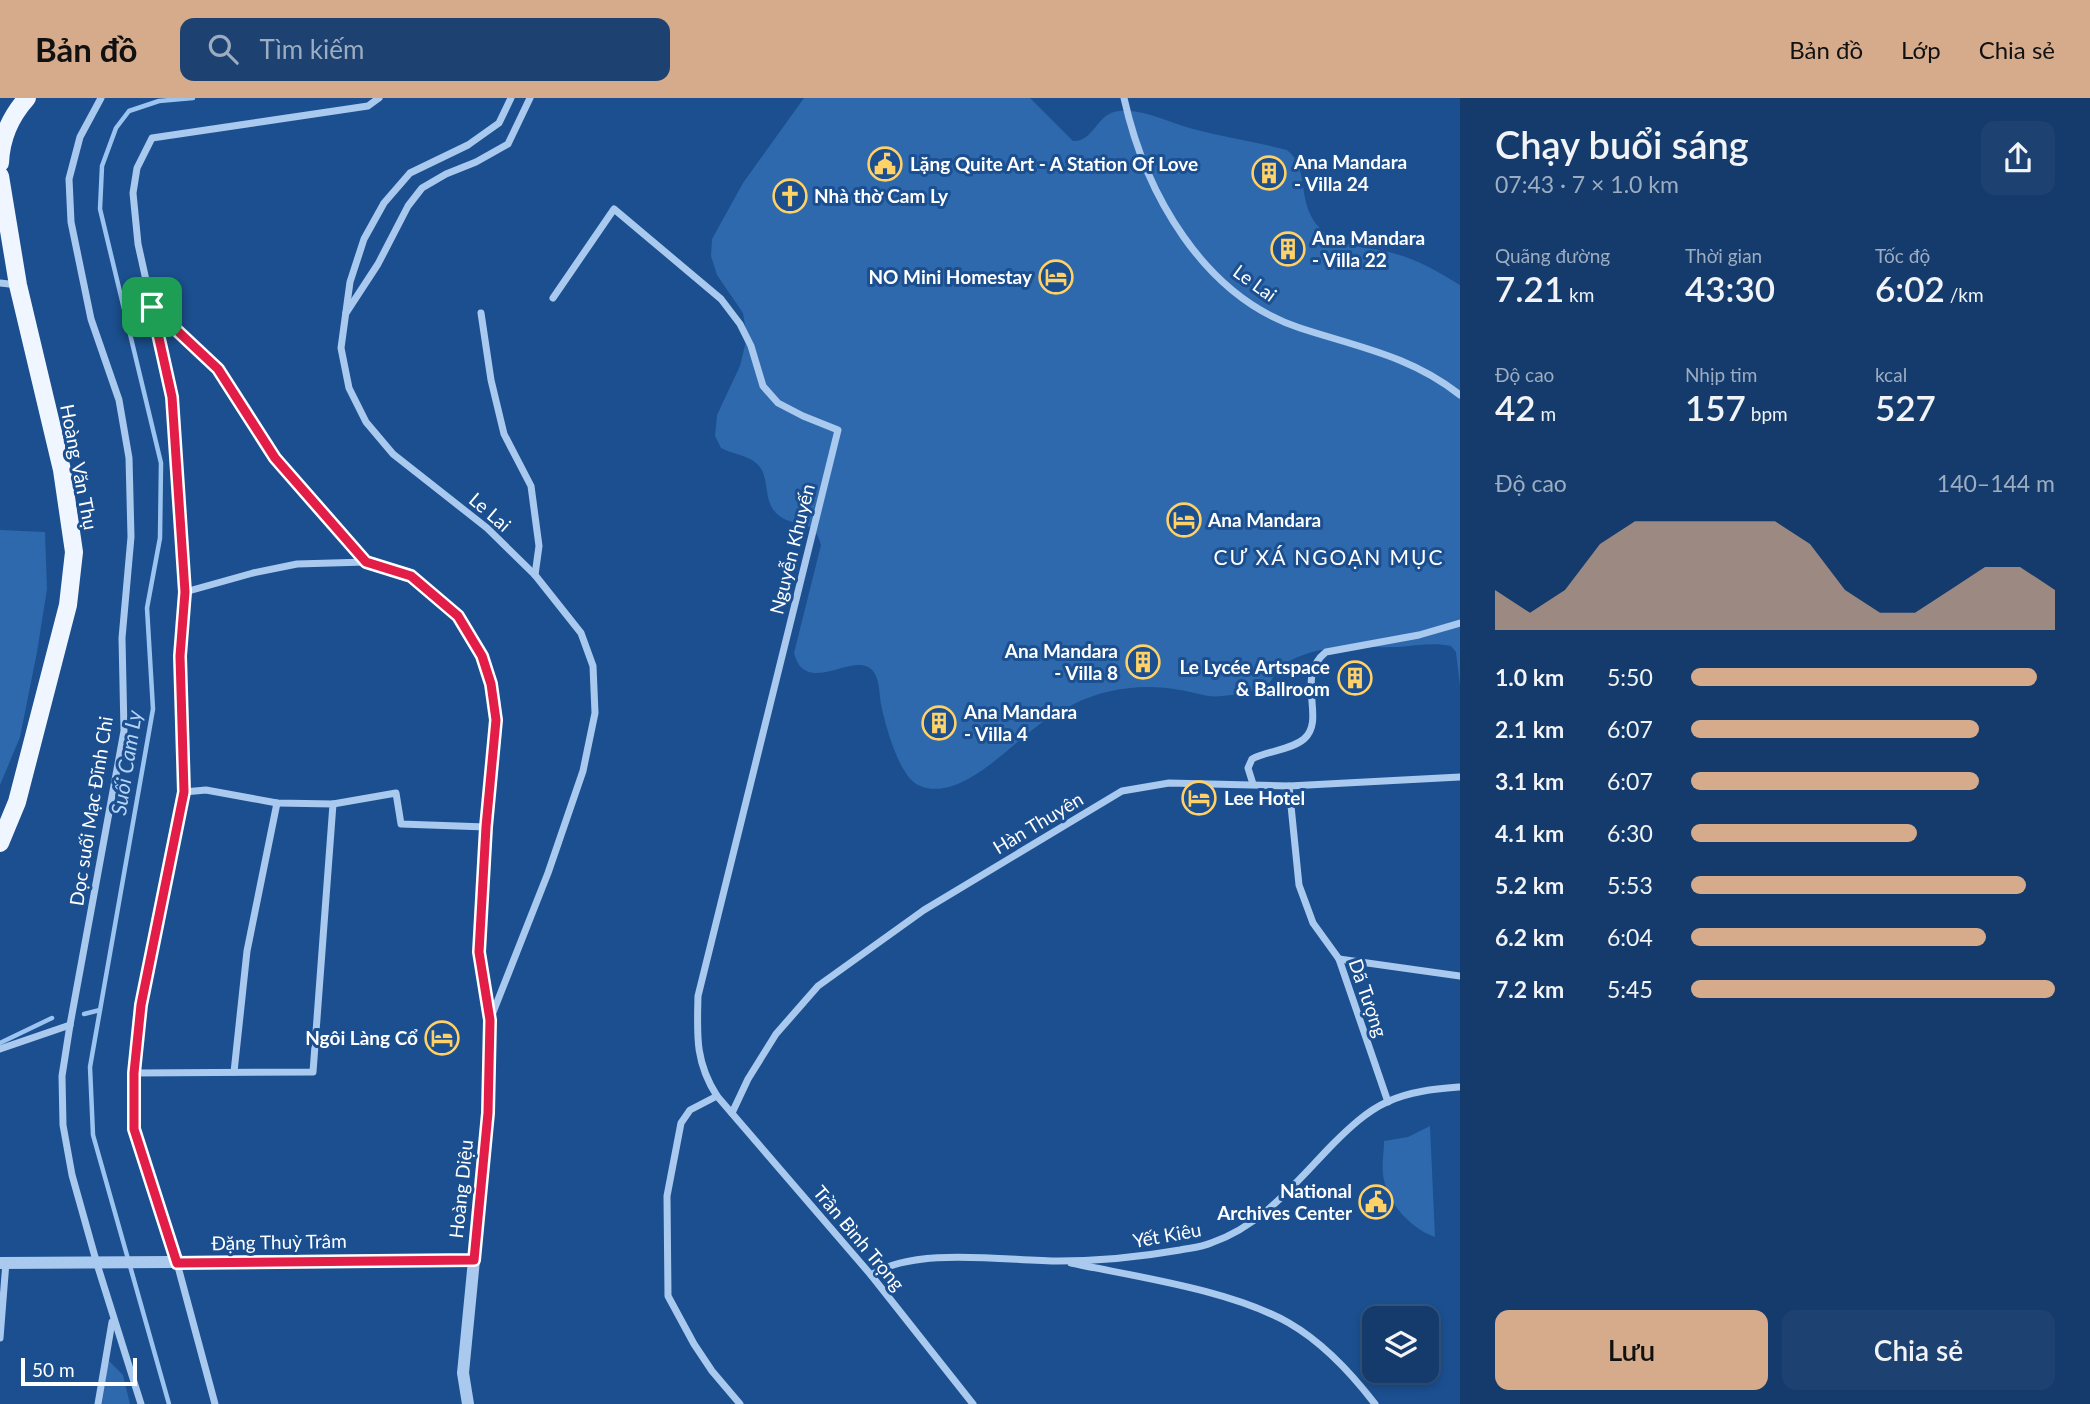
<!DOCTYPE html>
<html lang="vi">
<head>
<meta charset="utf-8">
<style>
	body { margin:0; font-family:Lato,sans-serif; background:#1d4271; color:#f1f3f6; height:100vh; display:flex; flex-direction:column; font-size:26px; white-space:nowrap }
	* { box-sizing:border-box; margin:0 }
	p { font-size:23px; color:#9dadc1 }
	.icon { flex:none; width:38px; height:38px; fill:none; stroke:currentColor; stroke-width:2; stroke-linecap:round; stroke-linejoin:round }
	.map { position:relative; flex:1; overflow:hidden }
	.sheet { display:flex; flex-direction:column; background:#143b6b; width:630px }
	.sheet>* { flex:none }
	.buttons { position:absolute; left:1362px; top:1208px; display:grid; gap:14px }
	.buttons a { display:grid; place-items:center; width:77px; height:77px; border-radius:14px; background:#143b6b; box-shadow:0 4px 10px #0003,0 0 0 2px #33557e; font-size:35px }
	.scale { position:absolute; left:21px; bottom:18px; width:116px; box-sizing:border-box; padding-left:7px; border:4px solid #fff; border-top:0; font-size:19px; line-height:24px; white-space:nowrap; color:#fff; -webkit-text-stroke:5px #1b4f8f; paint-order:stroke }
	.pin { position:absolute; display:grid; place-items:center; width:60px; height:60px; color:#fff; margin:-30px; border-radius:14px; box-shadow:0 4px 10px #0006 }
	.round { display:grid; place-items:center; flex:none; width:74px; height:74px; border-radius:14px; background:#1d4271 }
	.summary { display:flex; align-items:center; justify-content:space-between; height:119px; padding:0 35px }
	h1 { font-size:38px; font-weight:600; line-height:52px }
	.stats { display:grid; grid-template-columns:repeat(3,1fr); gap:10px; height:119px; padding:7px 35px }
	.stats div { display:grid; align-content:center }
	.stats b { font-size:35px; font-weight:600 }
	.stats small { font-size:19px; font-weight:400 }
	.stats p { font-size:19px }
	.chart { height:196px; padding:14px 35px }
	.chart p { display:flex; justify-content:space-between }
	.chart svg { width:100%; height:126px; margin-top:7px; fill:#d6ab8b; opacity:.7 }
	.button { display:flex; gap:14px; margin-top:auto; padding:14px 35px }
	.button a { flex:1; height:80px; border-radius:14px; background:#d6ab8b; color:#111; font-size:28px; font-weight:600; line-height:80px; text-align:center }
	.button a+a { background:#1d4271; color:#f1f3f6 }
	ul { padding:0 35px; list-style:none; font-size:23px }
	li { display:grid; grid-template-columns:112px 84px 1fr; align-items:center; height:52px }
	li i { height:18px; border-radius:9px; background:#d6ab8b }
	header { display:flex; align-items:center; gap:42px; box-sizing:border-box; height:98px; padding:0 35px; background:#d6ab8b; color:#111 }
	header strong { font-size:33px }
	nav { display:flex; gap:38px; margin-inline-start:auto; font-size:24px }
	.search { width:490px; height:63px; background:#1d4271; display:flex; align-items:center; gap:18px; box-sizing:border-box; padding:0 24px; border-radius:14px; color:#9dadc1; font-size:26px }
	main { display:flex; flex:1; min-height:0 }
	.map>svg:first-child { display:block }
	.green { fill:#2e69ad }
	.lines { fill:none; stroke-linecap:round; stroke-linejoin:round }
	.stream { stroke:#9cc4f0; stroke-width:4.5 }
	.minor { stroke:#a9c9ee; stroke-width:7 }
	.tertiary { stroke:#a9c9ee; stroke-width:12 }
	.primary { stroke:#f0f6ff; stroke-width:18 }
	.route-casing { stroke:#fff; stroke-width:14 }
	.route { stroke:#e11d48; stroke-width:9 }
	.labels { text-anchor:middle; stroke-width:6; stroke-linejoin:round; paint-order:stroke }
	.poi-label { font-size:19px; font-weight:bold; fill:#fff; stroke:#1b4f8f; text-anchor:start }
	.street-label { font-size:19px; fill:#fff; stroke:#1b4f8f }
	.neighbourhood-label { font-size:21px; letter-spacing:2px; fill:#fff; stroke:#1b4f8f }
	.water-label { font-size:21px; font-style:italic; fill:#b5d3f5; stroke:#1b4f8f }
</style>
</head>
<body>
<header>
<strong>Bản đồ</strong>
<div class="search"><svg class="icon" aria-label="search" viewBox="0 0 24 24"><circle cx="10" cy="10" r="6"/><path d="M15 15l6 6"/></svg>Tìm kiếm</div>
<nav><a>Bản đồ</a><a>Lớp</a><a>Chia sẻ</a></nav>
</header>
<main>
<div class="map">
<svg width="1460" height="1306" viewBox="0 0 1460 1306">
	<rect width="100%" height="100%" fill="#1b4f8f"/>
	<g class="green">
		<path d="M804,0H1030L1073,43C1095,44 1096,14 1120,13C1144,11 1170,25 1193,31C1224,39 1256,44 1287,52C1313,72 1292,111 1328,137C1348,151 1374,149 1396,156C1419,162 1440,175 1460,187V588L1456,554L1451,548C1433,544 1415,548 1398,549C1365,550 1329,545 1298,559C1290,562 1282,567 1277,574C1273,578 1272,583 1268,586C1257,593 1235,597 1222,598C1207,600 1194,594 1180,592C1145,585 1104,590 1072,607C1060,614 1047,620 1036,629C1007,650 958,706 918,687C899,678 885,626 881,606C879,595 880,579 871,571C853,554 805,599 794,555L821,447C814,417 793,432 776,415C762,401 771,377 756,365C747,357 732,356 721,350L715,338L717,317L740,268L747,239L743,215L717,177L711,158L712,141L743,85Z"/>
		<polygon points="0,432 45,434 47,491 37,554 20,639 0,687"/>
		<path d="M1430,1028L1435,1139C1412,1131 1389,1107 1384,1082C1381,1070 1384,1055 1384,1043L1408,1039Z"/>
		<polygon points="108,1262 123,1277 130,1306 102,1306"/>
	</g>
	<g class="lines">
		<g class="stream">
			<polyline points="84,916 100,912"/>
			<polyline points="0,945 52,920"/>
			<polyline points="169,1306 93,1037 90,969 153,611 147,510 160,440 161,365 100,111 102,68 116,30 129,13 159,3 193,0"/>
		</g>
		<g class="minor">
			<polyline points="101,0 80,39 69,81 71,124 91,221 119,302 129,360 131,439 122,540 124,633 70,927 62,978 63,1027 72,1077 97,1166 141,1306"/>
			<path d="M1124,0C1145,95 1203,198 1300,230C1358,249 1411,258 1460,297"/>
			<polyline points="0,185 18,187"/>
			<path d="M553,200L614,111L721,201L740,226L751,248L763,288L778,305L803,318L838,332L698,898C697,937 695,964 717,998L871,1177L973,1306"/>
			<polyline points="152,209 218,271 275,360 366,464"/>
			<polyline points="346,215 378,166 408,108 422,90 446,76 476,64 508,46 530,0"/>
			<polyline points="481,215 491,282 504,336 531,388 539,448 535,477"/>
			<polyline points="185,494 253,475 297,466 366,464 411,478 458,518 482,558 491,586 496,622 486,729 479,854 490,922 488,1015 474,1162"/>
			<path d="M1253,686L1248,670L1252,661C1267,653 1291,652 1304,641C1327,621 1294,579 1326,554L1419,537L1460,525"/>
			<polyline points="1289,688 1299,787 1313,825 1339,861 1388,1004"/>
			<polyline points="333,706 396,695 401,726 486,729"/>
			<polyline points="1339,861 1460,878"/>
			<polyline points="490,922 548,775 583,673 595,615 593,568 581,535 535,477 487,430 393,356 366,324 349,290 341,250 350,184 364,141 384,105 410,75 468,47 499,25 511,0"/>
			<polyline points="0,951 70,927"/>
			<polyline points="234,974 247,853 277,705"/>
			<polyline points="134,975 313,974 333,706 277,705 206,692 184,694"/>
			<polyline points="717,998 690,1012 681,1025 667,1098 668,1198 694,1246 712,1273 740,1306"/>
			<polyline points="732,1015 748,981 776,936 818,888 924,812 1122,693 1169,685 1289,688 1460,679"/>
			<path d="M1071,1165C1137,1179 1231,1192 1289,1225C1322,1244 1352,1276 1375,1306"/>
			<path d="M871,1177C916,1148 1006,1163 1059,1163C1100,1163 1140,1159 1180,1152C1190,1150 1202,1149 1211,1145C1263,1127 1296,1084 1333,1046C1349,1030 1367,1013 1387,1004C1410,993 1436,991 1460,989"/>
			<polyline points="0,1240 6,1164"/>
			<polyline points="98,1306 112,1224"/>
			<polyline points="215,1306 177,1165 134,1031 134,975 141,907 184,694 180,558 185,494 172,299 138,146 133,95 137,70 152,40 368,8 379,0"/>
		</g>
		<polyline class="tertiary" points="0,1165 474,1162 463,1275 468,1306"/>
		<g class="primary">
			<path d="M0,65C1,39 10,19 27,0"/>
			<polyline points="0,78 18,187 62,372 74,454 68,507 17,704 0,745"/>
		</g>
	</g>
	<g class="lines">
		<defs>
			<polygon id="route" points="152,209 218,271 275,360 366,464 411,478 458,518 482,558 491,586 496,622 486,729 479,854 490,922 488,1015 474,1162 177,1165 134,1031 134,975 141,907 184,694 180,558 185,494 172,299"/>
		</defs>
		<use href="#route" class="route-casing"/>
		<use href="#route" class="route"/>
	</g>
	<defs>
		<symbol id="civic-ring" viewBox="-11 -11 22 22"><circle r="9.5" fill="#1b4f8f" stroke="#ffd166" stroke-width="1.5"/><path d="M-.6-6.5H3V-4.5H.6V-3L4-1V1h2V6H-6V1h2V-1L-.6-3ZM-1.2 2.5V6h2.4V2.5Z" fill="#ffd166"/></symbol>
		<symbol id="building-ring" viewBox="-11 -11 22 22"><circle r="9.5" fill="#1b4f8f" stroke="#ffd166" stroke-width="1.5"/><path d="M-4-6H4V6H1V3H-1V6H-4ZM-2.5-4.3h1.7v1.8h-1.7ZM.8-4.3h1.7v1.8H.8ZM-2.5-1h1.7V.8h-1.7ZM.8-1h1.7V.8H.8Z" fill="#ffd166"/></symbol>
		<symbol id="church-ring" viewBox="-11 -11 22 22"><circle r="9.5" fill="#1b4f8f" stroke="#ffd166" stroke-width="1.5"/><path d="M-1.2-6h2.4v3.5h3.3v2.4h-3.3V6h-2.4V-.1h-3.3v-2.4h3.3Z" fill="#ffd166"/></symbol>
		<symbol id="hotel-ring" viewBox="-11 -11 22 22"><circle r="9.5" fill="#1b4f8f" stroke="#ffd166" stroke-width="1.5"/><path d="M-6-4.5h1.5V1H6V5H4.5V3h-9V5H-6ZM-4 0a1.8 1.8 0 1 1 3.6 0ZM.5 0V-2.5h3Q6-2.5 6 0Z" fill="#ffd166"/></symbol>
	</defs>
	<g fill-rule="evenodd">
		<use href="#civic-ring" x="866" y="47" width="38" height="38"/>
		<use href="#building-ring" x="1250" y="56" width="38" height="38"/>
		<use href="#church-ring" x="771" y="79" width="38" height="38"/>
		<use href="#building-ring" x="1269" y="132" width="38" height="38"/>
		<use href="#hotel-ring" x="1037" y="160" width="38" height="38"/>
		<use href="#hotel-ring" x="1165" y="403" width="38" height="38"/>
		<use href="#building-ring" x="1124" y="545" width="38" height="38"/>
		<use href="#building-ring" x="1336" y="561" width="38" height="38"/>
		<use href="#building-ring" x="920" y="606" width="38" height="38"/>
		<use href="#hotel-ring" x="1180" y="681" width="38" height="38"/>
		<use href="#hotel-ring" x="423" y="921" width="38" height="38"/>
		<use href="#civic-ring" x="1357" y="1085" width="38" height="38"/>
	</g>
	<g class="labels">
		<g class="poi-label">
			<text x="1294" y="71">Ana Mandara<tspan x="1294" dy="22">- Villa 24</tspan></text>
			<text x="910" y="73">Lặng Quite Art - A Station Of Love</text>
			<text x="814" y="105">Nhà thờ Cam Ly</text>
			<text x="1312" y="147">Ana Mandara<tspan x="1312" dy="22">- Villa 22</tspan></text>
			<text x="1032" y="186" text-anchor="end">NO Mini Homestay</text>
			<text x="1208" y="429">Ana Mandara</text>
			<text x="1118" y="560" text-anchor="end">Ana Mandara<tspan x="1118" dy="22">- Villa 8</tspan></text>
			<text x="1330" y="576" text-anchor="end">Le Lycée Artspace<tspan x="1330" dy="22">&amp; Ballroom</tspan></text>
			<text x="964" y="621">Ana Mandara<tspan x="964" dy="22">- Villa 4</tspan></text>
			<text x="1224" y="707">Lee Hotel</text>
			<text x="418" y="947" text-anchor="end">Ngôi Làng Cổ</text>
			<text x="1352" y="1100" text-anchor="end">National<tspan x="1352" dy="22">Archives Center</tspan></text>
		</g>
		<g class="street-label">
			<text transform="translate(1255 185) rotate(36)" y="7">Le Lai</text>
			<text transform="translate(79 369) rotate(79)" y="7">Hoàng Văn Thụ</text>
			<text transform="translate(490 414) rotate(41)" y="7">Le Lai</text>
			<text transform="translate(792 451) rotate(-76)" y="7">Nguyễn Khuyến</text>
			<text transform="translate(91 713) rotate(-81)" y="7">Dọc suối Mạc Đĩnh Chi</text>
			<text transform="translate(1038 725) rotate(-31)" y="7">Hàn Thuyên</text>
			<text transform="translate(1368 900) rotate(71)" y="7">Dã Tượng</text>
			<text transform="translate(461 1091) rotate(-84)" y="7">Hoàng Diệu</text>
			<text transform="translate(1167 1137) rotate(-10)" y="7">Yết Kiêu</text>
			<text transform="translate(859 1140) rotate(50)" y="7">Trần Bình Trọng</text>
			<text transform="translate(279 1144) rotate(-1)" y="7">Đặng Thuỳ Trâm</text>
		</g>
		<g class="neighbourhood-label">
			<text x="1329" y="467">CƯ XÁ NGOẠN MỤC</text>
		</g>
		<g class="water-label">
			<text transform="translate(127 665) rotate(-81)" y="7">Suối Cam Ly</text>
		</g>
	</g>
</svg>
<div class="buttons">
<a><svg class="icon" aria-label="layers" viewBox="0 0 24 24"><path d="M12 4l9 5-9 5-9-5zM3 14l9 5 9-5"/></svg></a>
</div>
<div class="scale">50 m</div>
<div class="pin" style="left:152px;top:209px;background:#1e9e55"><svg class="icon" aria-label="arrive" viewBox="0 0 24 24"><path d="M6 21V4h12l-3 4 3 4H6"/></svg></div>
</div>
<section class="sheet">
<div class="summary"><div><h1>Chạy buổi sáng</h1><p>07:43 · 7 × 1.0 km</p></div><a class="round"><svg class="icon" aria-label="share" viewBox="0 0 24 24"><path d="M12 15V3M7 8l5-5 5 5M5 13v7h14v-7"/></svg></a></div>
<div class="stats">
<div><p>Quãng đường</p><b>7.21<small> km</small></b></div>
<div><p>Thời gian</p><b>43:30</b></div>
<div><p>Tốc độ</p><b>6:02<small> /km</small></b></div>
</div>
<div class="stats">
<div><p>Độ cao</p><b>42<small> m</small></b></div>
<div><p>Nhịp tim</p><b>157<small> bpm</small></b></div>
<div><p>kcal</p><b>527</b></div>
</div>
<div class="chart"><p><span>Độ cao</span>140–144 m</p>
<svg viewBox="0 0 160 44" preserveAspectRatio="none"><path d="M0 44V30L10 38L20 30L30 14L40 6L50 6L60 6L70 6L80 6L90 14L100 30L110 38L120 38L130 30L140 22L150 22L160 30V44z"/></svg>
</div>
<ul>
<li><b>1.0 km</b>5:50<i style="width:95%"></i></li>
<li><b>2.1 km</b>6:07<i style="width:79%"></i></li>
<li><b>3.1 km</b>6:07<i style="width:79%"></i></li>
<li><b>4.1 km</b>6:30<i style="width:62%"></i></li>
<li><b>5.2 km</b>5:53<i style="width:92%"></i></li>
<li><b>6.2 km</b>6:04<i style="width:81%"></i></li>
<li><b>7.2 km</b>5:45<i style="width:100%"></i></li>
</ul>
<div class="button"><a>Lưu</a><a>Chia sẻ</a></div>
</section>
</main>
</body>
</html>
